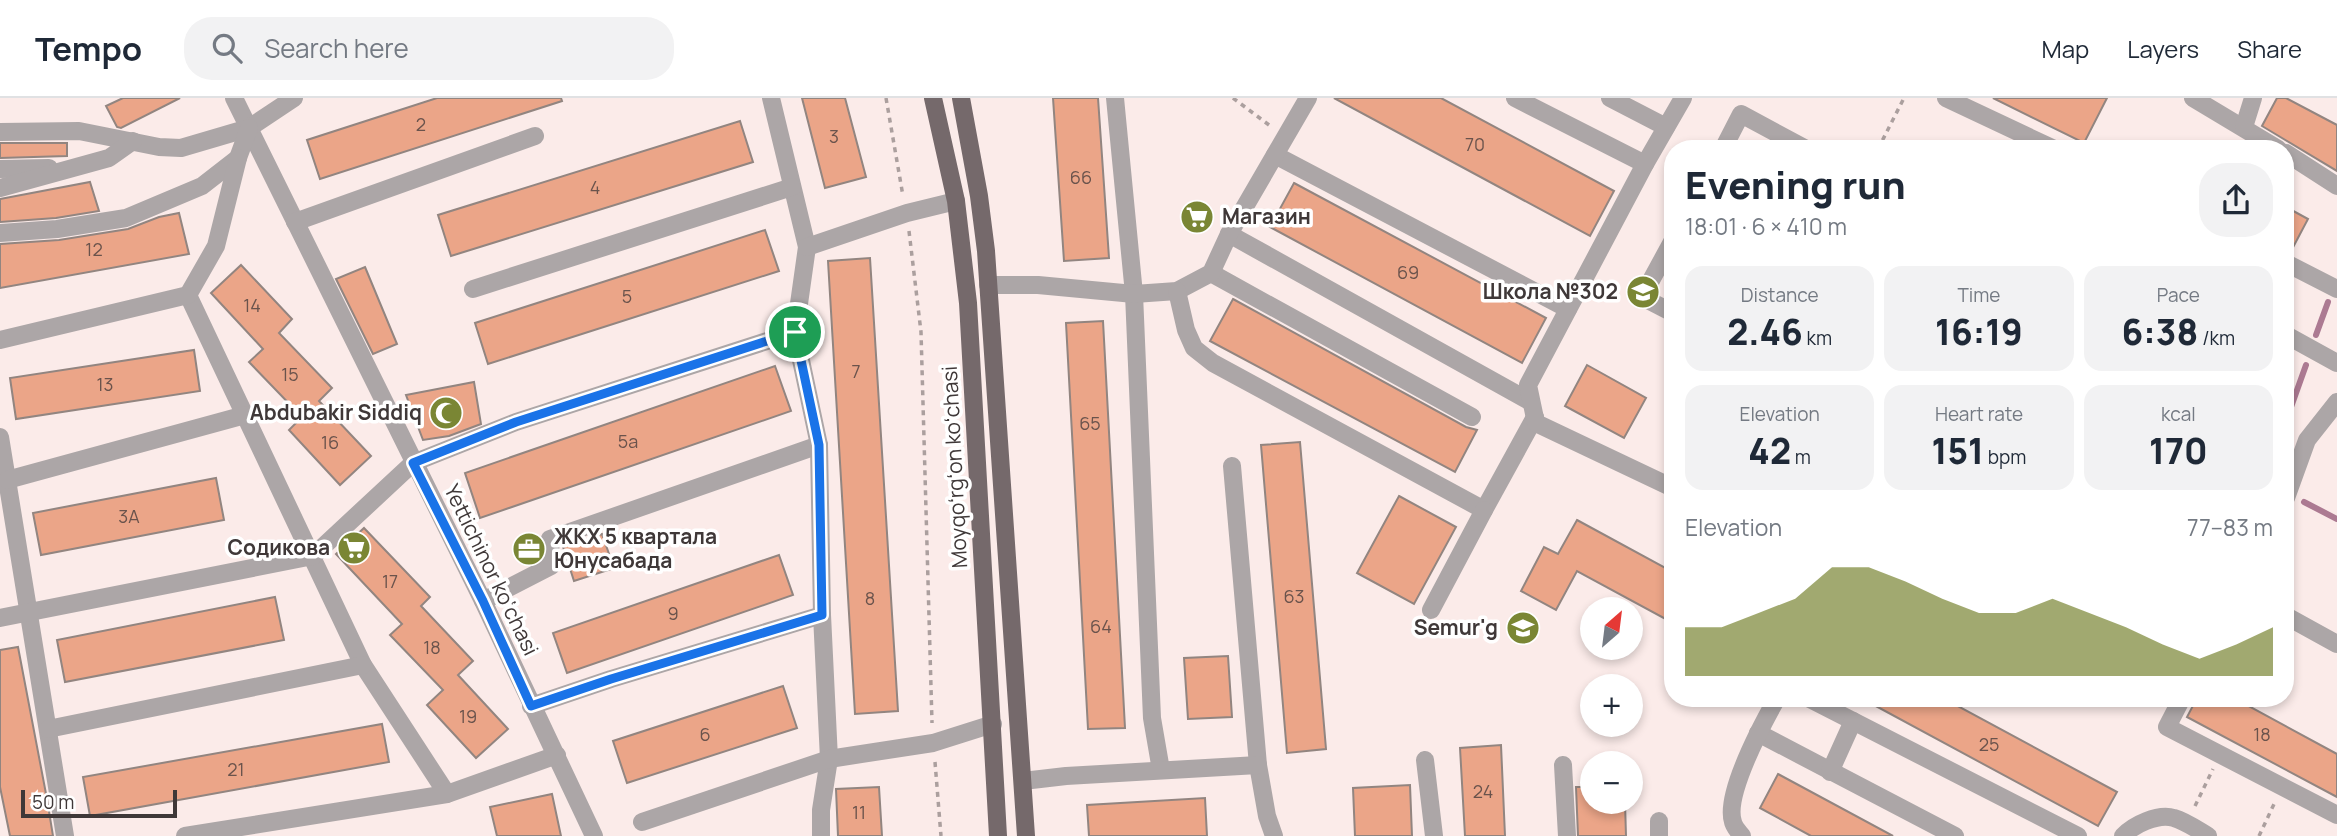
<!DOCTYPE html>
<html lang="en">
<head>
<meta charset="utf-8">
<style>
	body { margin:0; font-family:Manrope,sans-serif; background:#f2f2f3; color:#1f2937; height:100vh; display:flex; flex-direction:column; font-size:26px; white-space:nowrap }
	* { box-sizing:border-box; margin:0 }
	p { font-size:23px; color:#747a83 }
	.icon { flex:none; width:38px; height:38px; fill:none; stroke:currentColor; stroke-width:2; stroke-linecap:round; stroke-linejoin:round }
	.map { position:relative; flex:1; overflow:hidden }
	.panel { position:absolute; left:1664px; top:42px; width:630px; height:567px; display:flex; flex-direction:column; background:#fff; border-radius:28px; box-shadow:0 4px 10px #0003 }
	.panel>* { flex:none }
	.needle { width:46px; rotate:28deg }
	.tools { position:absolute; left:1580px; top:499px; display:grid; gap:14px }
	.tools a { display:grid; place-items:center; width:63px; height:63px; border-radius:50%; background:#fff; box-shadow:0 4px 10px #0003; font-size:35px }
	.scale { position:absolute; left:21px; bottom:18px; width:156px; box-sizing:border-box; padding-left:7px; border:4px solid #3f3838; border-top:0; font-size:19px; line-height:24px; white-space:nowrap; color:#3f3838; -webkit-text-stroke:5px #fff; paint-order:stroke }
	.pin { position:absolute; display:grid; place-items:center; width:60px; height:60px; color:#fff; margin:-30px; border:4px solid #fff; border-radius:50%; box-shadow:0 2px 7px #0007 }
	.round { display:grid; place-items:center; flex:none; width:74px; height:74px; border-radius:28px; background:#f2f2f3 }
	.overview { display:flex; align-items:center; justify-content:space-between; height:119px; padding:0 21px }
	h1 { font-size:38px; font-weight:800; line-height:52px }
	.stats { display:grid; grid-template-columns:repeat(3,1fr); gap:10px; height:119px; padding:7px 21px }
	.stats div { display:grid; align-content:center; border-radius:18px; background:#f2f2f3; text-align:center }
	.stats b { font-size:35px; font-weight:800 }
	.stats small { font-size:19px; font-weight:400 }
	.stats p { font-size:19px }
	.chart { height:196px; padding:14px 21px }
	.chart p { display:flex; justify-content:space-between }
	.chart svg { width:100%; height:126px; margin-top:7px; fill:#7a8634; opacity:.7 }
	header { display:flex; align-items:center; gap:42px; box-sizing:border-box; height:98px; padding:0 35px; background:#fff; border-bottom:2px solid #e0e1e3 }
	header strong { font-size:33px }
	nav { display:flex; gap:38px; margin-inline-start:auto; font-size:24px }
	.search { width:490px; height:63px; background:#f2f2f3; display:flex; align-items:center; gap:18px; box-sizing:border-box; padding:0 24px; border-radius:28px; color:#747a83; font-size:26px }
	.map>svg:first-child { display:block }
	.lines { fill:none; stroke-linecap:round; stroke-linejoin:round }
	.stream { stroke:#ac7a92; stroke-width:6 }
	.building { fill:#eba588; stroke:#928580; stroke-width:2 }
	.path { stroke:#ab9f9e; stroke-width:3.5; stroke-dasharray:5 5; stroke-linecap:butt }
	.minor { stroke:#aca6a7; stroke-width:18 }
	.major { stroke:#75696b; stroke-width:18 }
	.route-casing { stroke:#fff; stroke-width:14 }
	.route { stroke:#1a73e8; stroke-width:9 }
	.labels { text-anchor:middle; stroke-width:7; stroke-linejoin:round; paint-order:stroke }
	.number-label { font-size:18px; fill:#6a534c }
	.poi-label { font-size:21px; font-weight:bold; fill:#3f3838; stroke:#fff; text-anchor:end }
	.street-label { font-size:21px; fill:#3f3838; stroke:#fff }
</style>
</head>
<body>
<header>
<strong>Tempo</strong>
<div class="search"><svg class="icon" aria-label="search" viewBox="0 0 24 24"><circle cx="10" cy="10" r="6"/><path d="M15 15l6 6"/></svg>Search here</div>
<nav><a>Map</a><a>Layers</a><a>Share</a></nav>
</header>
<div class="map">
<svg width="2337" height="738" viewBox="0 0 2337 738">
	<rect width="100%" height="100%" fill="#fbebe9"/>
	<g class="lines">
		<g class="stream">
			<polyline points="2316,237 2328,204"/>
			<polyline points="2286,323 2306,267"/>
			<polyline points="2304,404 2337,421"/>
		</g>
	</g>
	<g class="building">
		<polygon points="123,0 180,0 121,30 117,29 106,8"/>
		<polygon points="437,0 561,0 562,3 320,81 307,42"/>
		<polygon points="802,0 845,0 866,79 825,90"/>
		<polygon points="1053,0 1098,0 1109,160 1064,163"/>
		<polygon points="1334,0 1441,0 1614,93 1590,138"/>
		<polygon points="1993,0 2107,0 2084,45"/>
		<polygon points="2277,0 2286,0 2337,27 2337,73 2262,28"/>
		<polygon points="740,23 753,64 451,158 438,117"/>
		<polygon points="0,45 67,45 67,58 0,60"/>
		<polygon points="90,84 99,113 56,120 0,124 0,101"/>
		<polygon points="1294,85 1546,220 1522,265 1270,129"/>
		<polygon points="2286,109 2308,121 2290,155 2286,154"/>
		<polygon points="179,115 189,156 0,190 0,146 59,142 128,131 159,119"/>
		<polygon points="765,132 779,173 488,266 475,225"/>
		<polygon points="870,160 898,613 855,616 828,163"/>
		<polygon points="241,167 292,221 279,235 332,290 319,303 371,358 340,387 289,332 302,319 249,264 263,251 211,195"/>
		<polygon points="365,169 397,246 373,256 336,181"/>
		<polygon points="1233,201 1466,329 1477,332 1455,374 1210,243"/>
		<polygon points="1103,223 1125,630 1088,631 1066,225"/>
		<polygon points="194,252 200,293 16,321 10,280"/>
		<polygon points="1587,267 1646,300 1624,340 1565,308"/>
		<polygon points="775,268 791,313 480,420 465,375"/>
		<polygon points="474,284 481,326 449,338 423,342 406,297"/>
		<polygon points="1300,344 1326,651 1287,655 1261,347"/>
		<polygon points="216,380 224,422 41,457 33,415"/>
		<polygon points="1399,398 1456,429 1414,506 1357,475"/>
		<polygon points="1577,422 1673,474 1673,525 1577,473 1556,512 1521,493 1544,449 1558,456"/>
		<polygon points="364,430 430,499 421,508 473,563 458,577 508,631 476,660 427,607 443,592 390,537 402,526 336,456"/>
		<polygon points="602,436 614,470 574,483 563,449"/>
		<polygon points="779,457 793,497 567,575 553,535"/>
		<polygon points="275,499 284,542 65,584 57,542"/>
		<polygon points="18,549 47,701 53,738 10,738 0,689 0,552"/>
		<polygon points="1228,558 1232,619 1188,621 1184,560"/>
		<polygon points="783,588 797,630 627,685 613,643"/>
		<polygon points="1861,600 1943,600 2117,694 2098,728"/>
		<polygon points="2197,600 2234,600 2337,656 2337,699 2187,619"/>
		<polygon points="382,626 389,664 90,718 83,679"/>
		<polygon points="1501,647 1505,738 1465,738 1460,650"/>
		<polygon points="1778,676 1893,738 1811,738 1760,710"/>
		<polygon points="1410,687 1412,738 1355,738 1353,690"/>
		<polygon points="879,689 882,738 838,738 836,691"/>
		<polygon points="1576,689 1592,689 1592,704 1625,704 1626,738 1578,738"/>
		<polygon points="552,696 561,738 497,738 490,709"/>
		<polygon points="1205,700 1207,738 1089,738 1087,707"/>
	</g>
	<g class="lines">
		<g class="path">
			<polyline points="886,0 903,98"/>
			<polyline points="1233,0 1269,27"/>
			<polyline points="1878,51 1904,0"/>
			<polyline points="909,133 921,234 932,625"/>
			<polyline points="935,664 941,738"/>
			<polyline points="2195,708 2213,671"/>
			<polyline points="2259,738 2275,704"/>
		</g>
		<g class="minor">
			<polyline points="234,0 483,503 594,738"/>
			<polyline points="771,0 807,149 795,234 819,347 822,517 829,661 821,712 821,738"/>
			<polyline points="1115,0 1134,196 1152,620 1161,672"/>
			<polyline points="1515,0 1645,66"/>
			<polyline points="1610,0 1666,29"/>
			<polyline points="1946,0 2054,51"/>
			<polyline points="2193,0 2278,51"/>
			<polyline points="2244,29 2253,0"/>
			<polyline points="0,34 79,33 159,49 181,50 249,30 294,0"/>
			<polyline points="1723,51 1741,16 1806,51"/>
			<polyline points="2286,55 2337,88"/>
			<polyline points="1275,57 1568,211"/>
			<polyline points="0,71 49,70"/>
			<polyline points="0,90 109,60 133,43"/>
			<polyline points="295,124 535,38"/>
			<polyline points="0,135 57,131 126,120 202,88 238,60 249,30"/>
			<polyline points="1229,136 1531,304"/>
			<polyline points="1673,142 1642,199 1673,215"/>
			<polyline points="807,149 907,115 956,103"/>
			<polyline points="2286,165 2337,191"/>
			<polyline points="1211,175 1472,319"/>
			<polyline points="988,187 1038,187 1134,196 1177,193 1211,175 1229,136 1308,0"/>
			<polyline points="473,191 792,89"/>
			<polyline points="1177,193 1186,232 1194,250 1213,265 1484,412 1535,319"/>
			<polyline points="188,197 363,567 447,696"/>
			<polyline points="2286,237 2337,265"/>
			<polyline points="0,242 188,197 216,148 238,60"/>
			<polyline points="0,339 65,738"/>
			<polyline points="1232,368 1258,667 1267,718 1274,738"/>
			<polyline points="7,382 245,317"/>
			<polyline points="1673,390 1536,325 1528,287 1645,66 1683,0"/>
			<polyline points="2286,400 2307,342 2337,304"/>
			<polyline points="483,503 551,468 550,441 819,347"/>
			<polyline points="1431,512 1484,412"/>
			<polyline points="2286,518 2337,546"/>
			<polyline points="0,520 313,458 413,365 516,324 795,234"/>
			<polyline points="1808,600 2078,738"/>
			<polyline points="2182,600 2167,629 2337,717"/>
			<polyline points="531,608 611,581 822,517"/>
			<polyline points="48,631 363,567"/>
			<polyline points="1758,635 1955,738"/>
			<polyline points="1425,662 1434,738"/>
			<polyline points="1563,667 1567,738"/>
			<polyline points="1830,674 1853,623"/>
			<polyline points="1023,683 1066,678 1258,667"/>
			<polyline points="1659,723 1659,738"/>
			<polyline points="642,724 829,661 933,645 993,626"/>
			<polyline points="185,738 447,696 557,657"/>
			<path d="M1742,738C1739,734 1734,729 1733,724C1724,697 1763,625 1777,600"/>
			<path d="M2123,738C2133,727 2158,715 2174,720C2185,723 2198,732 2208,738"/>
		</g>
		<g class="major">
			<polyline points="933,0 956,103 968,205 998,738"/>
			<polyline points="961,0 979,98 986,153 1026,738"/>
		</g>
	</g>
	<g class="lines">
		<defs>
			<polygon id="route" points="795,234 819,347 822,517 611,581 531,608 483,503 413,365 516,324"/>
		</defs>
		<use href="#route" class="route-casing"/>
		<use href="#route" class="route"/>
	</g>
	<defs>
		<symbol id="supermarket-disc" viewBox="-11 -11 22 22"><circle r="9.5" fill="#7a8634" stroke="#fff"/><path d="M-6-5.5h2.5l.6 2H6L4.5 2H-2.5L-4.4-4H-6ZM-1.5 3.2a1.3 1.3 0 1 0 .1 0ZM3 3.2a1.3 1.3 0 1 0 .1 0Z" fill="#fff"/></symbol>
		<symbol id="school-disc" viewBox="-11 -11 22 22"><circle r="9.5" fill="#7a8634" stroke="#fff"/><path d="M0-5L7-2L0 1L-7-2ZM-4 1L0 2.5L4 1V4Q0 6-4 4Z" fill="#fff"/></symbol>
		<symbol id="mosque-disc" viewBox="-11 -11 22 22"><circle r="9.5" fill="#7a8634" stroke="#fff"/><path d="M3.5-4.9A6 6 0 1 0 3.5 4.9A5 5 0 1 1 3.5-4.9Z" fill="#fff"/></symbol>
		<symbol id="office-disc" viewBox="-11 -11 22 22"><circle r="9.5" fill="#7a8634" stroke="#fff"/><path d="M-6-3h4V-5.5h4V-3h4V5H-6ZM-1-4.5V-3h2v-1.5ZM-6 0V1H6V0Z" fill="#fff"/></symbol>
	</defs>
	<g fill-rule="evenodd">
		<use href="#supermarket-disc" x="1178" y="100" width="38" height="38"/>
		<use href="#school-disc" x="1624" y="175" width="38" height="38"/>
		<use href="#mosque-disc" x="427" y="296" width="38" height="38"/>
		<use href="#supermarket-disc" x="335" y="431" width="38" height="38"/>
		<use href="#office-disc" x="510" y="432" width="38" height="38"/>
		<use href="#school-disc" x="1504" y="511" width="38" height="38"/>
	</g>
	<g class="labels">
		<g class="number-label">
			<text x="421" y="33">2</text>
			<text x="834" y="45">3</text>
			<text x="1475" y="53">70</text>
			<text x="1081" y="86">66</text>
			<text x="595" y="96">4</text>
			<text x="94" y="158">12</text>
			<text x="1408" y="181">69</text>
			<text x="627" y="205">5</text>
			<text x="252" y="214">14</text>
			<text x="856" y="280">7</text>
			<text x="290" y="283">15</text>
			<text x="105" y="293">13</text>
			<text x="1090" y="332">65</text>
			<text x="628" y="350">5а</text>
			<text x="330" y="351">16</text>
			<text x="129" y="425">3А</text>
			<text x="390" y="490">17</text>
			<text x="1294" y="505">63</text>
			<text x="870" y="507">8</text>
			<text x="673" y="522">9</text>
			<text x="1101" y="535">64</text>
			<text x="432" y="556">18</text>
			<text x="468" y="625">19</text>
			<text x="705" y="643">6</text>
			<text x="2262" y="643">18</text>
			<text x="1989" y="653">25</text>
			<text x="236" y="678">21</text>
			<text x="1483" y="700">24</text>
			<text x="859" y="721">11</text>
		</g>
		<g class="poi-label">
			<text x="1222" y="126" text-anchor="start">Магазин</text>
			<text x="1618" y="201">Школа №302</text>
			<text x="422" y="322">Abdubakir Siddiq</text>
			<text x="554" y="446" text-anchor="start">ЖКХ 5 квартала<tspan x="554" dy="24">Юнусабада</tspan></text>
			<text x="330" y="457">Содикова</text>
			<text x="1498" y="537">Semur'g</text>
		</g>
		<g class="street-label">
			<text transform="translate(955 369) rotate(-93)" y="7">Moyqoʻrgʻon koʻchasi</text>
			<text transform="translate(491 472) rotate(64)" y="7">Yettichinor ko‘chasi</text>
		</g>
	</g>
</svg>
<div class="tools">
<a><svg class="needle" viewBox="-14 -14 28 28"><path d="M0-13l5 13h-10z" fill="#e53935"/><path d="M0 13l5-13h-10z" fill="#747a83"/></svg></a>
<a>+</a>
<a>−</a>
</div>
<div class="scale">50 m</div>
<div class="pin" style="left:795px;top:234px;background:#1e9e55"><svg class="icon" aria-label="arrive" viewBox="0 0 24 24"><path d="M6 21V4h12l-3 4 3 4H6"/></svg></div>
<section class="panel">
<div class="overview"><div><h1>Evening run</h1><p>18:01 · 6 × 410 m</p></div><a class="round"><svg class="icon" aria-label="share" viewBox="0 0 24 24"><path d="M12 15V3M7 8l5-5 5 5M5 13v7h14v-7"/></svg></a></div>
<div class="stats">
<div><p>Distance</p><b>2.46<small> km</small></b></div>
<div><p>Time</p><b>16:19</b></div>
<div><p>Pace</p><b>6:38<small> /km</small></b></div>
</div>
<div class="stats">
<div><p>Elevation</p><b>42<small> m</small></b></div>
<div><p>Heart rate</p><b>151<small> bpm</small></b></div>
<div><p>kcal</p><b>170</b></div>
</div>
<div class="chart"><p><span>Elevation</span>77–83 m</p>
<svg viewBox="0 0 160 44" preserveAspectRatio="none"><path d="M0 44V27L10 27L20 22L30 17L40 6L50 6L60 11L70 17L80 22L90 22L100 17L110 22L120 27L130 33L140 38L150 33L160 27V44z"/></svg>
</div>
</section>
</div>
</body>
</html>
